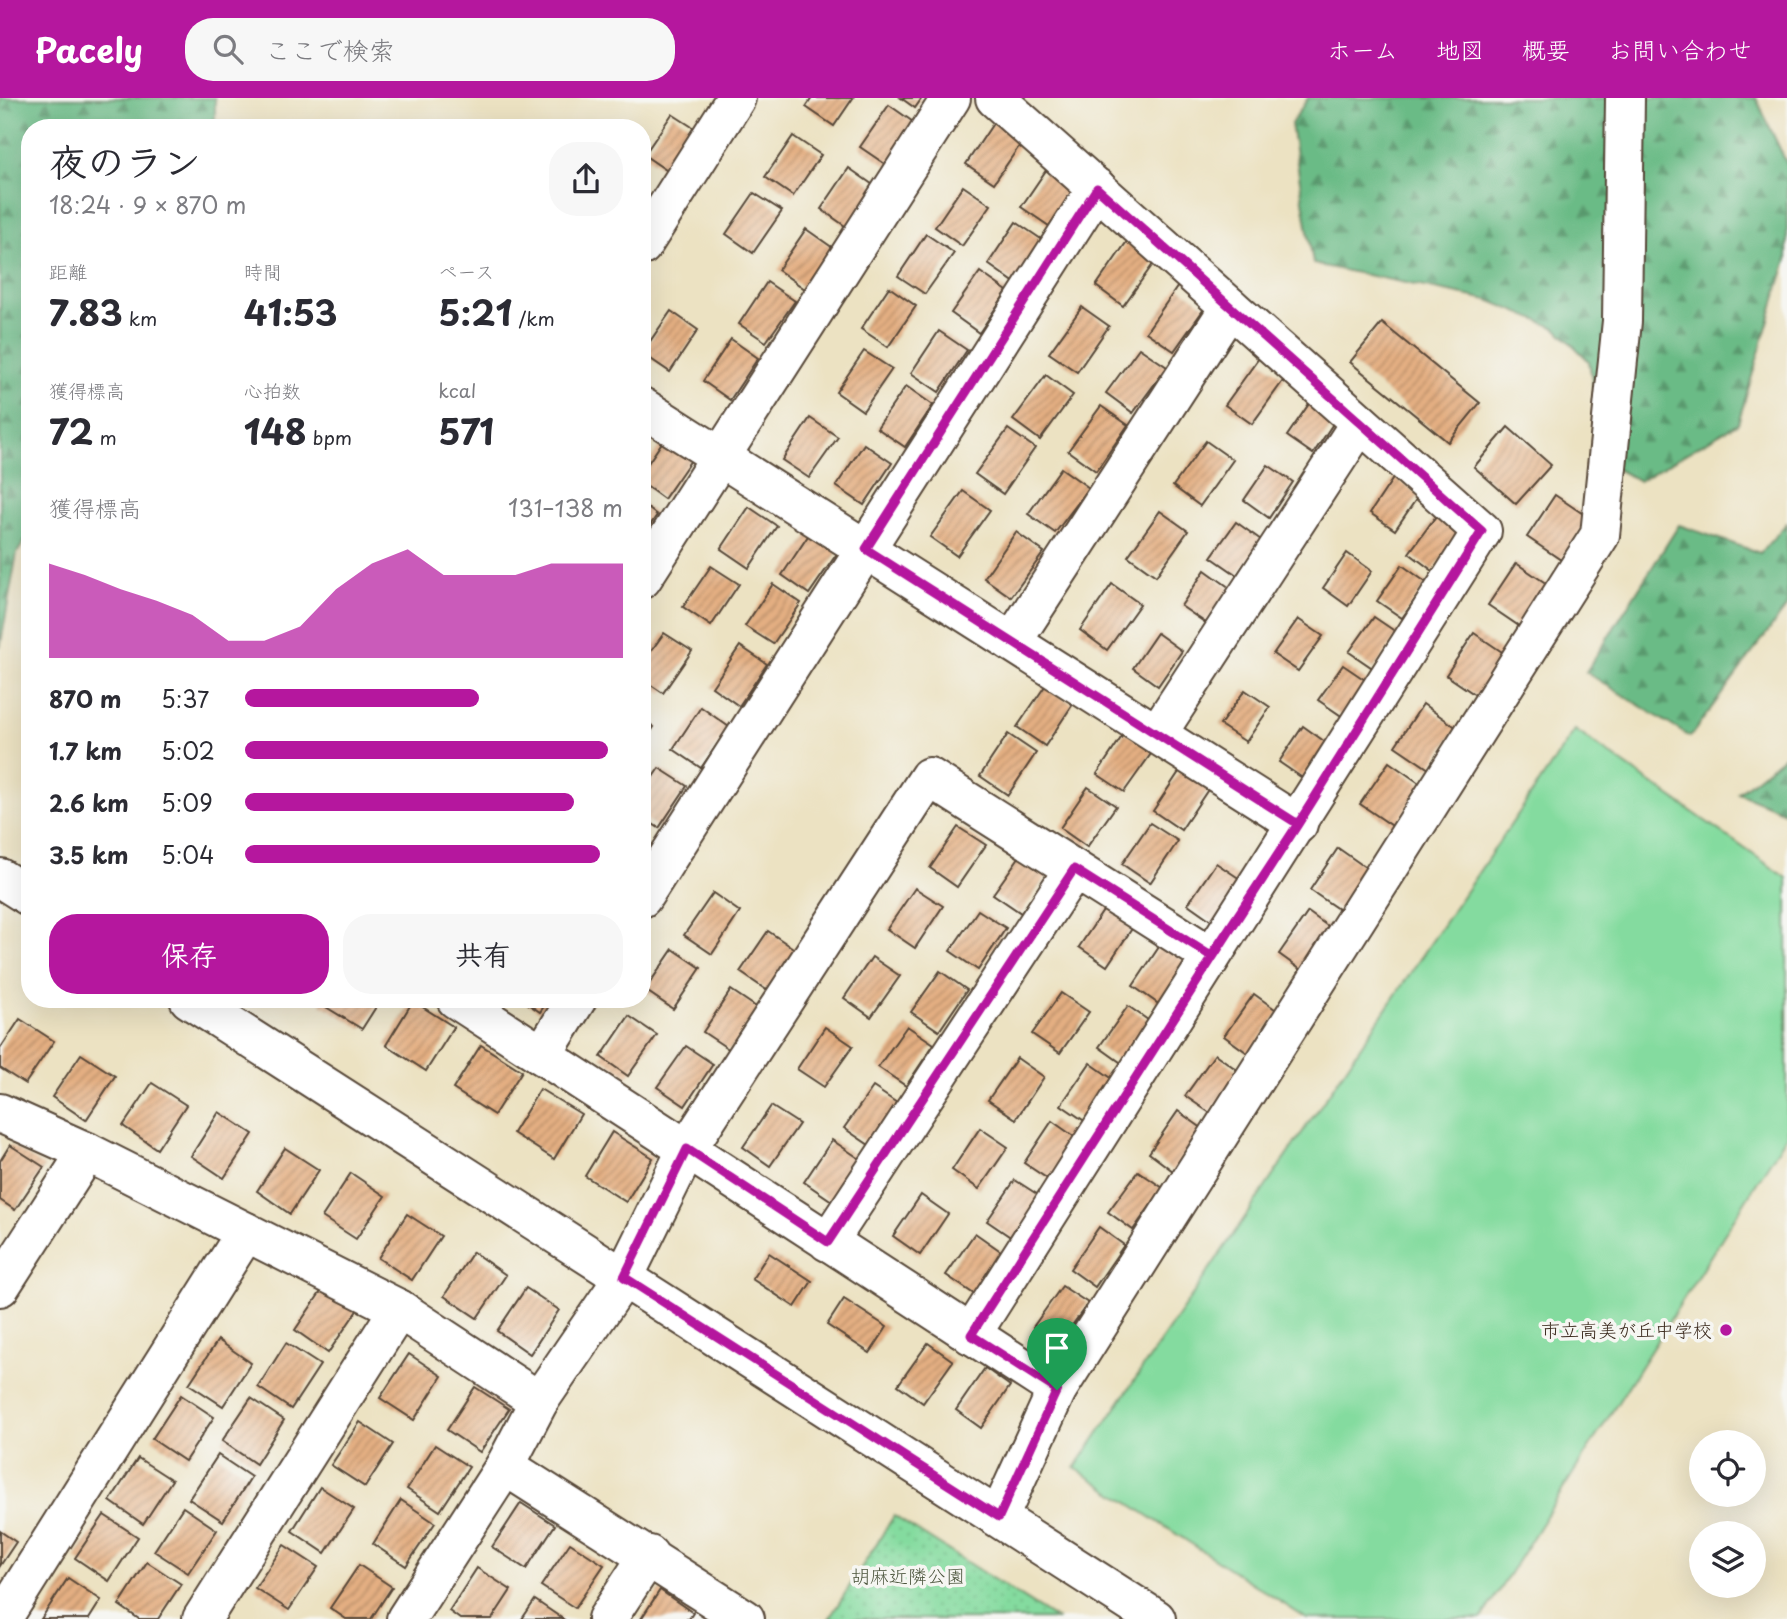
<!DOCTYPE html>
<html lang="ja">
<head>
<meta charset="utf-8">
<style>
	body { margin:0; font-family:"Playpen Sans","Klee One",sans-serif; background:#f7f7f7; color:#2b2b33; height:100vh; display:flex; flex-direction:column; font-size:26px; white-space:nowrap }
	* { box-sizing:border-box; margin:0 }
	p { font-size:23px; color:#7c7c81 }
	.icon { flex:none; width:38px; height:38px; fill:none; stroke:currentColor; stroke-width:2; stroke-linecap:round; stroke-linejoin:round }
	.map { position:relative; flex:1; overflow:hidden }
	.panel { position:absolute; left:21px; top:21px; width:630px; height:889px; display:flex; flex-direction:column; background:#fff; border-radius:28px; box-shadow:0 7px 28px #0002 }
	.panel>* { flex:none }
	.buttons { position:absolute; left:1689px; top:1332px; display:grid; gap:14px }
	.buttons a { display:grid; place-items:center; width:77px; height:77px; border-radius:50%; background:#fff; box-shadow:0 7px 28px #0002; font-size:35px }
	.pin { position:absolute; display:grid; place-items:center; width:60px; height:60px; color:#fff; margin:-72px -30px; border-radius:50% 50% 50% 0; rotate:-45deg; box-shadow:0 0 7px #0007 }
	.pin .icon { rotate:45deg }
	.round { display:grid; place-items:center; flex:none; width:74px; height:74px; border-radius:28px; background:#f7f7f7 }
	.summary { display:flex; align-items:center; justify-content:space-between; height:119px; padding:0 28px }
	h1 { font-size:38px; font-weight:700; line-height:52px }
	.figures { display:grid; grid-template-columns:repeat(3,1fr); gap:10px; height:119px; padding:7px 28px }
	.figures div { display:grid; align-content:center }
	.figures b { font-size:35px; font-weight:700 }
	.figures small { font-size:19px; font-weight:400 }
	.figures p { font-size:19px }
	.chart { height:196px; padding:14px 28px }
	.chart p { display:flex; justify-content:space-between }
	.chart svg { width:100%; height:126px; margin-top:7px; fill:#b5179e; opacity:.7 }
	.action { display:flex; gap:14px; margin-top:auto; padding:14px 28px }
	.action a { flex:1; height:80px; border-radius:28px; background:#b5179e; color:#fff; font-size:28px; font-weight:700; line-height:80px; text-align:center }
	.action a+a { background:#f7f7f7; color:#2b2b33 }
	ul { padding:0 28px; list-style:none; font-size:23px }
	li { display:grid; grid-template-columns:112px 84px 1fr; align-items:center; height:52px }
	li i { height:18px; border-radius:9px; background:#b5179e }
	header { display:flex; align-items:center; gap:42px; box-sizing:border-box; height:98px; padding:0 35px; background:#b5179e; color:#fff }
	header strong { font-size:33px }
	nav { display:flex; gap:38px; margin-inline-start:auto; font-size:24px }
	.search { width:490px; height:63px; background:#f7f7f7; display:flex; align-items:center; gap:18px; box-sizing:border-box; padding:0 24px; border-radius:28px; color:#7c7c81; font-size:26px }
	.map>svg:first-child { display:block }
	.grass { fill:url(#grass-dots); stroke:#60825e; stroke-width:2 }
	.forest { fill:url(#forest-firs); stroke:#537252; stroke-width:2 }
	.garden { fill:#84db9f; stroke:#60825e; stroke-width:2 }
	.building { fill:url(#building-hatch) }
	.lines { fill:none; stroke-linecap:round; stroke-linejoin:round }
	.minor-casing { stroke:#564637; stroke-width:42 }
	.minor { stroke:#fff; stroke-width:38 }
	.route-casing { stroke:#fff; stroke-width:14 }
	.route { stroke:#b5179e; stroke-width:9 }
	.poi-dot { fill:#b5179e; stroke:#f6f6f2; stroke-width:2.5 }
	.labels { text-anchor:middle; stroke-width:7; stroke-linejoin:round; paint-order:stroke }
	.poi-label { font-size:19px; fill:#3b2a1e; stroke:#f6f6f2; text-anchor:end }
	.park-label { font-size:19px; fill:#4d563e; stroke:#f6f6f2 }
</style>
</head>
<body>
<header>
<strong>Pacely</strong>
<div class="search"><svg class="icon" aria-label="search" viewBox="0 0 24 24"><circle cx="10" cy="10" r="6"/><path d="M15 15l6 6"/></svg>ここで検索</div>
<nav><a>ホーム</a><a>地図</a><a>概要</a><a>お問い合わせ</a></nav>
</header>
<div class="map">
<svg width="1787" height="1521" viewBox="0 0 1787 1521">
	<defs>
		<pattern id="grass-dots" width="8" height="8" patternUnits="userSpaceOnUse" patternTransform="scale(1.75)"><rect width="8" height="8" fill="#84db9f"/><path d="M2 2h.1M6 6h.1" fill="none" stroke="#73bc88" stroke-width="1.8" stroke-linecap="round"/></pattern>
		<pattern id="forest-firs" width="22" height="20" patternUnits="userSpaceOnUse" patternTransform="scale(1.75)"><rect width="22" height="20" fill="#6bbb86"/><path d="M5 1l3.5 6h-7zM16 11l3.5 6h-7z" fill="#59986d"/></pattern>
		<pattern id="building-hatch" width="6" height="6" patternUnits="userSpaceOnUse" patternTransform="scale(1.75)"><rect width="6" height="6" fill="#e4af82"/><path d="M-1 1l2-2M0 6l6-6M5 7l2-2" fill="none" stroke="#ba8f6a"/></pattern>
	</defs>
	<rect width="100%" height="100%" fill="#f6f6f2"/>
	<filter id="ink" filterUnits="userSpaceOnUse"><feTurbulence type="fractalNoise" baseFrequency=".0143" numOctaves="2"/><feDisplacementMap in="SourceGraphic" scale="14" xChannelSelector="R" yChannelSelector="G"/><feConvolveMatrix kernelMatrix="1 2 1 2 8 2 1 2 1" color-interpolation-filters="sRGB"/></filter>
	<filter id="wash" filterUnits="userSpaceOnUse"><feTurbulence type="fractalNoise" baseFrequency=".00686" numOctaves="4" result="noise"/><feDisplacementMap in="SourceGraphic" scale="28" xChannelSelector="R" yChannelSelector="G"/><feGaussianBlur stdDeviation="1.57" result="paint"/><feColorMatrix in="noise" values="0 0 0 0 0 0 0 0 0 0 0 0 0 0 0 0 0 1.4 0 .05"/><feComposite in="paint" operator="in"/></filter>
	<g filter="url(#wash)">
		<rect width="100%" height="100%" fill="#ece2c2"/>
		<polygon class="grass" points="894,1418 1056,1521 829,1521"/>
		<g class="forest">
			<polygon points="0,0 215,0 215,30 30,30 30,435 17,455 0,550"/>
			<polygon points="1308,0 1756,0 1787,66 1787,161 1738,325 1639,383 1605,365 1589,263 1556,230 1488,202 1313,166 1291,26"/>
			<polygon points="1787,425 1787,508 1690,639 1586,574 1679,427 1760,455"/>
			<polygon points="1787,656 1787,715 1738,695"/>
		</g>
		<polygon class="garden" points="1575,632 1787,780 1787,1037 1481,1521 1307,1521 1075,1370"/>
		<g id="blocks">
			<g class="building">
				<polygon points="812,0 853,0 834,28 806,9"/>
				<polygon points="901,0 922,0 915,10"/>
				<polygon points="889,7 916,26 888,68 860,49"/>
				<polygon points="672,16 700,34 672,76 644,57"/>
				<polygon points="994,24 1022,44 994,85 966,66"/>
				<polygon points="793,38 821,57 793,98 765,79"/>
				<polygon points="1049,68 1077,87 1049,128 1021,109"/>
				<polygon points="849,70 876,89 848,130 821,111"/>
				<polygon points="963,88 991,107 962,148 935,129"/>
				<polygon points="754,95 782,113 753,155 726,136"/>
				<polygon points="1016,124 1044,143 1015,185 988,166"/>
				<polygon points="806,131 833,150 805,191 778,172"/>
				<polygon points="926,136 954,155 925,196 898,178"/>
				<polygon points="1128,142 1156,162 1123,208 1096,188"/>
				<polygon points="980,174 1007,193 979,235 951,215"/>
				<polygon points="767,184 795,203 766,244 739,226"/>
				<polygon points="1178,188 1206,208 1174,253 1146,234"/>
				<polygon points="889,189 916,208 888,249 861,231"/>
				<polygon points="1082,209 1109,228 1077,274 1049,255"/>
				<polygon points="671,213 698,232 670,274 642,255"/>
				<polygon points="1382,225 1480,305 1448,344 1350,264"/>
				<polygon points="939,233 967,252 939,294 911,275"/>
				<polygon points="731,241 758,260 730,302 703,283"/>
				<polygon points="1139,250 1167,269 1133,315 1106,295"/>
				<polygon points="864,253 892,271 863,313 836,294"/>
				<polygon points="1259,260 1285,280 1252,326 1225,307"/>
				<polygon points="1046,277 1073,297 1040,342 1013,322"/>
				<polygon points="906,288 933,307 905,349 877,330"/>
				<polygon points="1311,303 1336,321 1313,356 1287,338"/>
				<polygon points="1101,308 1128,327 1096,373 1068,353"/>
				<polygon points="810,320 838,339 809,380 782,362"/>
				<polygon points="1508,329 1551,367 1516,406 1474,369"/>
				<polygon points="1008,331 1035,350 1003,396 975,376"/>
				<polygon points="665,340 693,359 664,401 642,385 642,374"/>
				<polygon points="1206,343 1233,362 1200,408 1173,388"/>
				<polygon points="864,346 892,365 864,407 836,388"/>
				<polygon points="1268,367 1293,384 1269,420 1244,402"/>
				<polygon points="1061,370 1089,390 1055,435 1028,416"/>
				<polygon points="1394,379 1419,397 1395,432 1370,415"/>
				<polygon points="963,393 990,412 957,458 930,439"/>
				<polygon points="1555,397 1589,420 1561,462 1527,439"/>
				<polygon points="642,406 657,417 642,439"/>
				<polygon points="749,409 777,428 749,470 721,451"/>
				<polygon points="1160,413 1188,433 1156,478 1128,458"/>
				<polygon points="1439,414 1463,432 1433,473 1409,455"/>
				<polygon points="1236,424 1261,442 1237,477 1211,459"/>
				<polygon points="1016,434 1044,454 1011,499 984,480"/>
				<polygon points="810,435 838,454 809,496 782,477"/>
				<polygon points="1347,455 1372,473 1348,508 1323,490"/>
				<polygon points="1516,465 1550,488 1522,530 1488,507"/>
				<polygon points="1402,467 1427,485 1402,520 1377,503"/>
				<polygon points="711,468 739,486 711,528 683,509"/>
				<polygon points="1205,472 1230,490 1206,525 1181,508"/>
				<polygon points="773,486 801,505 773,546 745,528"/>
				<polygon points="1112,486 1140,506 1107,552 1080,532"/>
				<polygon points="1374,519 1399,536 1374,571 1349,554"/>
				<polygon points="1298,521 1323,538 1298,573 1273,556"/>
				<polygon points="664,535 692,553 663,595 642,581 642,566"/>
				<polygon points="1157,535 1182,553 1158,588 1133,570"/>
				<polygon points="1474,535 1508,558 1480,600 1446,577"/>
				<polygon points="740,548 767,566 739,608 712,589"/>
				<polygon points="1343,567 1368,584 1343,619 1318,602"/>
				<polygon points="1045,588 1073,606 1045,648 1017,629"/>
				<polygon points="1245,592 1270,609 1246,644 1220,627"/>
				<polygon points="1423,606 1457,630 1429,671 1395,648"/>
				<polygon points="701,609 729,629 701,670 673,651"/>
				<polygon points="642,620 654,629 642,647"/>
				<polygon points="1303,628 1328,646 1304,681 1279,664"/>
				<polygon points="1125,634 1153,653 1124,694 1097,676"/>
				<polygon points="1008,636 1036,655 1008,697 980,678"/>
				<polygon points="1389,664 1422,687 1394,729 1360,706"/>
				<polygon points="659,670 687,688 659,730 642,719 642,695"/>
				<polygon points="1181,671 1209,690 1181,732 1153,713"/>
				<polygon points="1088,689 1116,708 1087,749 1060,730"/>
				<polygon points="1150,725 1178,743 1150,785 1122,766"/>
				<polygon points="958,729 986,747 957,789 930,770"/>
				<polygon points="1338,750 1372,774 1344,815 1310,792"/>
				<polygon points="1022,755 1050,773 1021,815 993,796"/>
				<polygon points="1216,765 1243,783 1215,825 1188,806"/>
				<polygon points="915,790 943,808 915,850 887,831"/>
				<polygon points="713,795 740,814 712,856 684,837"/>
				<polygon points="1107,807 1135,826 1107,868 1079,849"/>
				<polygon points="978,812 1006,830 978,872 950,853"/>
				<polygon points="1308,814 1333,832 1304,874 1279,856"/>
				<polygon points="768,833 796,852 768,893 740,874"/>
				<polygon points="1161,846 1188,866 1160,907 1133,888"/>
				<polygon points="673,851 701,870 673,911 645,892"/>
				<polygon points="872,859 900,878 871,919 844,900"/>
				<polygon points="940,873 967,892 939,933 911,914"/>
				<polygon points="731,892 759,911 730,952 703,934"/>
				<polygon points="1061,895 1089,914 1060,955 1032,936"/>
				<polygon points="1254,896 1279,914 1249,956 1224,938"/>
				<polygon points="324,901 381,901 362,931 321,906"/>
				<polygon points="521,901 549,901 540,914"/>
				<polygon points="413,903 454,929 426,973 386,947"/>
				<polygon points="1128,908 1155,927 1127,969 1099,949"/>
				<polygon points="629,918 657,937 628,978 601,959"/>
				<polygon points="20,921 54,943 25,986 0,970 0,951"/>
				<polygon points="907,928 934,946 906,988 878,969"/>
				<polygon points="825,929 853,948 824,989 797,971"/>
				<polygon points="481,947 522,973 494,1017 453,991"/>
				<polygon points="686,948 713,966 685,1008 657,989"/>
				<polygon points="81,956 115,978 86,1022 52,999"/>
				<polygon points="1215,956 1240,974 1210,1015 1185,998"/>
				<polygon points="1017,960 1044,979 1016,1021 988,1002"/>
				<polygon points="1090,965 1117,984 1089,1026 1061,1007"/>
				<polygon points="152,985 186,1007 157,1051 123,1028"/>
				<polygon points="873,989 900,1007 872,1049 844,1030"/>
				<polygon points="540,991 581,1016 554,1061 513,1035"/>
				<polygon points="771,1008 799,1026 770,1068 743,1049"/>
				<polygon points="1178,1013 1203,1031 1173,1073 1149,1055"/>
				<polygon points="219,1014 253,1036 224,1080 191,1058"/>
				<polygon points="1052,1023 1079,1042 1051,1083 1024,1065"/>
				<polygon points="980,1030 1008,1049 979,1091 952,1072"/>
				<polygon points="612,1034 653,1060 626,1104 585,1078"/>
				<polygon points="832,1042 860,1061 832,1103 804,1084"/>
				<polygon points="10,1047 44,1069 15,1112 0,1102 0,1063"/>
				<polygon points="285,1050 319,1072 290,1116 257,1093"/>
				<polygon points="1138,1073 1163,1090 1133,1132 1108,1114"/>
				<polygon points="351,1075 385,1098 356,1141 322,1119"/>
				<polygon points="1015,1082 1043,1100 1015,1142 987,1123"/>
				<polygon points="921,1097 948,1116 920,1157 893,1138"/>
				<polygon points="407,1116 441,1138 412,1182 378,1160"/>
				<polygon points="1099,1129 1124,1147 1095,1189 1070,1171"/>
				<polygon points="975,1135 1002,1154 974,1196 946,1177"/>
				<polygon points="473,1154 506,1177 477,1220 444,1198"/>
				<polygon points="769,1155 812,1183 795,1209 752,1181"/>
				<polygon points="1062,1188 1088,1205 1058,1247 1033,1229"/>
				<polygon points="324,1189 358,1211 328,1255 295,1232"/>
				<polygon points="526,1190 559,1212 530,1256 497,1233"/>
				<polygon points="844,1201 887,1229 870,1255 827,1227"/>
				<polygon points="218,1242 251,1265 223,1308 189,1286"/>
				<polygon points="286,1245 320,1267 291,1311 258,1289"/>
				<polygon points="928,1245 953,1263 923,1305 898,1287"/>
				<polygon points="409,1256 442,1278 414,1322 380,1300"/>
				<polygon points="985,1270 1010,1288 981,1330 956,1312"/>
				<polygon points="475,1289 509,1311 480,1354 447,1332"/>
				<polygon points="181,1297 214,1319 185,1363 152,1341"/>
				<polygon points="251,1300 284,1322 256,1366 222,1343"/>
				<polygon points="360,1324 393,1346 365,1389 331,1367"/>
				<polygon points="435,1347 469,1369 440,1413 407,1391"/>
				<polygon points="218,1357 251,1379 223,1423 189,1401"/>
				<polygon points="138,1360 172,1382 143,1426 110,1403"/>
				<polygon points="320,1389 354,1411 325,1455 292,1433"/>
				<polygon points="401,1402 435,1425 406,1468 373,1446"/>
				<polygon points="521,1405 555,1427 526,1471 492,1449"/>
				<polygon points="183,1409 217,1432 188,1475 154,1453"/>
				<polygon points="104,1417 138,1439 109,1483 75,1460"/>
				<polygon points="0,1433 16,1444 0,1468"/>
				<polygon points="570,1445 604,1467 575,1510 541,1488"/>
				<polygon points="284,1447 318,1469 289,1512 255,1490"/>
				<polygon points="147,1464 181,1486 158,1521 139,1521 119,1507"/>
				<polygon points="359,1467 392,1489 371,1521 346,1521 330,1510"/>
				<polygon points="477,1470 511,1492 492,1521 460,1521 449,1513"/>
				<polygon points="68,1480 101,1502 89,1521 41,1521"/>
				<polygon points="660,1492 693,1515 689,1521 641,1521"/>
				<polygon points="535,1502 563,1521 522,1521"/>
			</g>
		</g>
	</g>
	<g filter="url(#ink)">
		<use href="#blocks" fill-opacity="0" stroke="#564637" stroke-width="2"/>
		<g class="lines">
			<defs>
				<g id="minor">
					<polyline points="642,148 736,0"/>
					<polyline points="642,309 1298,726"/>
					<polyline points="642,481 951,0"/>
					<polyline points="1012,544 1230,209"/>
					<polyline points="1157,636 1360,325"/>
					<polyline points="0,780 30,799"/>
					<polyline points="642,800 1097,90"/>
					<polyline points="189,901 1156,1521"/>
					<polyline points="456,901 1057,1292"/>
					<polyline points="542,957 577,901"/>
					<polyline points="0,1015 87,1054 399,1211 539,1303"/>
					<polyline points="828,1144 1074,771"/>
					<polyline points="0,1189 87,1054"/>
					<polyline points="971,1237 1482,433 995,0"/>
					<polyline points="505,1368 745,1521"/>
					<polyline points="999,1419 1057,1292 1600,437 1622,223 1625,0"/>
					<polyline points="2,1521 246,1134"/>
					<polyline points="202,1521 399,1211"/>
					<polyline points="406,1521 505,1368 539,1303 624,1179 687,1051 929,679 1211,858"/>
					<polyline points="607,1521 649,1457"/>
				</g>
			</defs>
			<use href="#minor" class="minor-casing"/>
			<use href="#minor" class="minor"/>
		</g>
	</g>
	<g class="lines" filter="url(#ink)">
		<defs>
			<polyline id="route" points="1057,1292 971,1237 1298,726 866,451 1097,90 1482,433 1298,726 1211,858 1074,771 828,1144 687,1051 624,1179 999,1419 1057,1292"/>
		</defs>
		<use href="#route" class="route-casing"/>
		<use href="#route" class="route"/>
	</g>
	<circle class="poi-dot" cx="1726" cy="1232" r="7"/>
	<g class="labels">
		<g class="poi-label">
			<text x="1712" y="1239">市立高美が丘中学校</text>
		</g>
		<g class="park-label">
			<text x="908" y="1485">胡麻近隣公園</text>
		</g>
	</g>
</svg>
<div class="buttons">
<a><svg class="icon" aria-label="locate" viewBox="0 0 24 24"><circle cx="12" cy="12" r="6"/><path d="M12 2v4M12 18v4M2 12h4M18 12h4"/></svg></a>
<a><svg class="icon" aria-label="layers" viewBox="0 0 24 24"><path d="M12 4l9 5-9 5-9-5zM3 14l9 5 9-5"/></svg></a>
</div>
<div class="pin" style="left:1057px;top:1292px;background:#1e9e55"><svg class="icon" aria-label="arrive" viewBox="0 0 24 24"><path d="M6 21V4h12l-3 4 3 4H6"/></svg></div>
<section class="panel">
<div class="summary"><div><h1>夜のラン</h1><p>18:24 · 9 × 870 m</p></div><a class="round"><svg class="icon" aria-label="share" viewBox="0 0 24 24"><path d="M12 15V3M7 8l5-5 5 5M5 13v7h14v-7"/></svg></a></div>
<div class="figures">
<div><p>距離</p><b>7.83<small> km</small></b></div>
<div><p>時間</p><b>41:53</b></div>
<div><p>ペース</p><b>5:21<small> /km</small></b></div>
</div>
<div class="figures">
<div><p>獲得標高</p><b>72<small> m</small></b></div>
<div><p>心拍数</p><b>148<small> bpm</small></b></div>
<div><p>kcal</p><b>571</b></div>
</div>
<div class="chart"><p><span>獲得標高</span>131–138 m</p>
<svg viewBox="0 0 160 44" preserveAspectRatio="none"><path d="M0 44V11L10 15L20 20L30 24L40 29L50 38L60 38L70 33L80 20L90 11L100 6L110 15L120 15L130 15L140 11L150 11L160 11V44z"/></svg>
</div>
<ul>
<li><b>870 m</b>5:37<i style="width:62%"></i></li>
<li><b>1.7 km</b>5:02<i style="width:96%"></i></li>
<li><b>2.6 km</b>5:09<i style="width:87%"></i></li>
<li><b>3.5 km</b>5:04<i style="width:94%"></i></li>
</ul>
<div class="action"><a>保存</a><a>共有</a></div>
</section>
</div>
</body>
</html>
